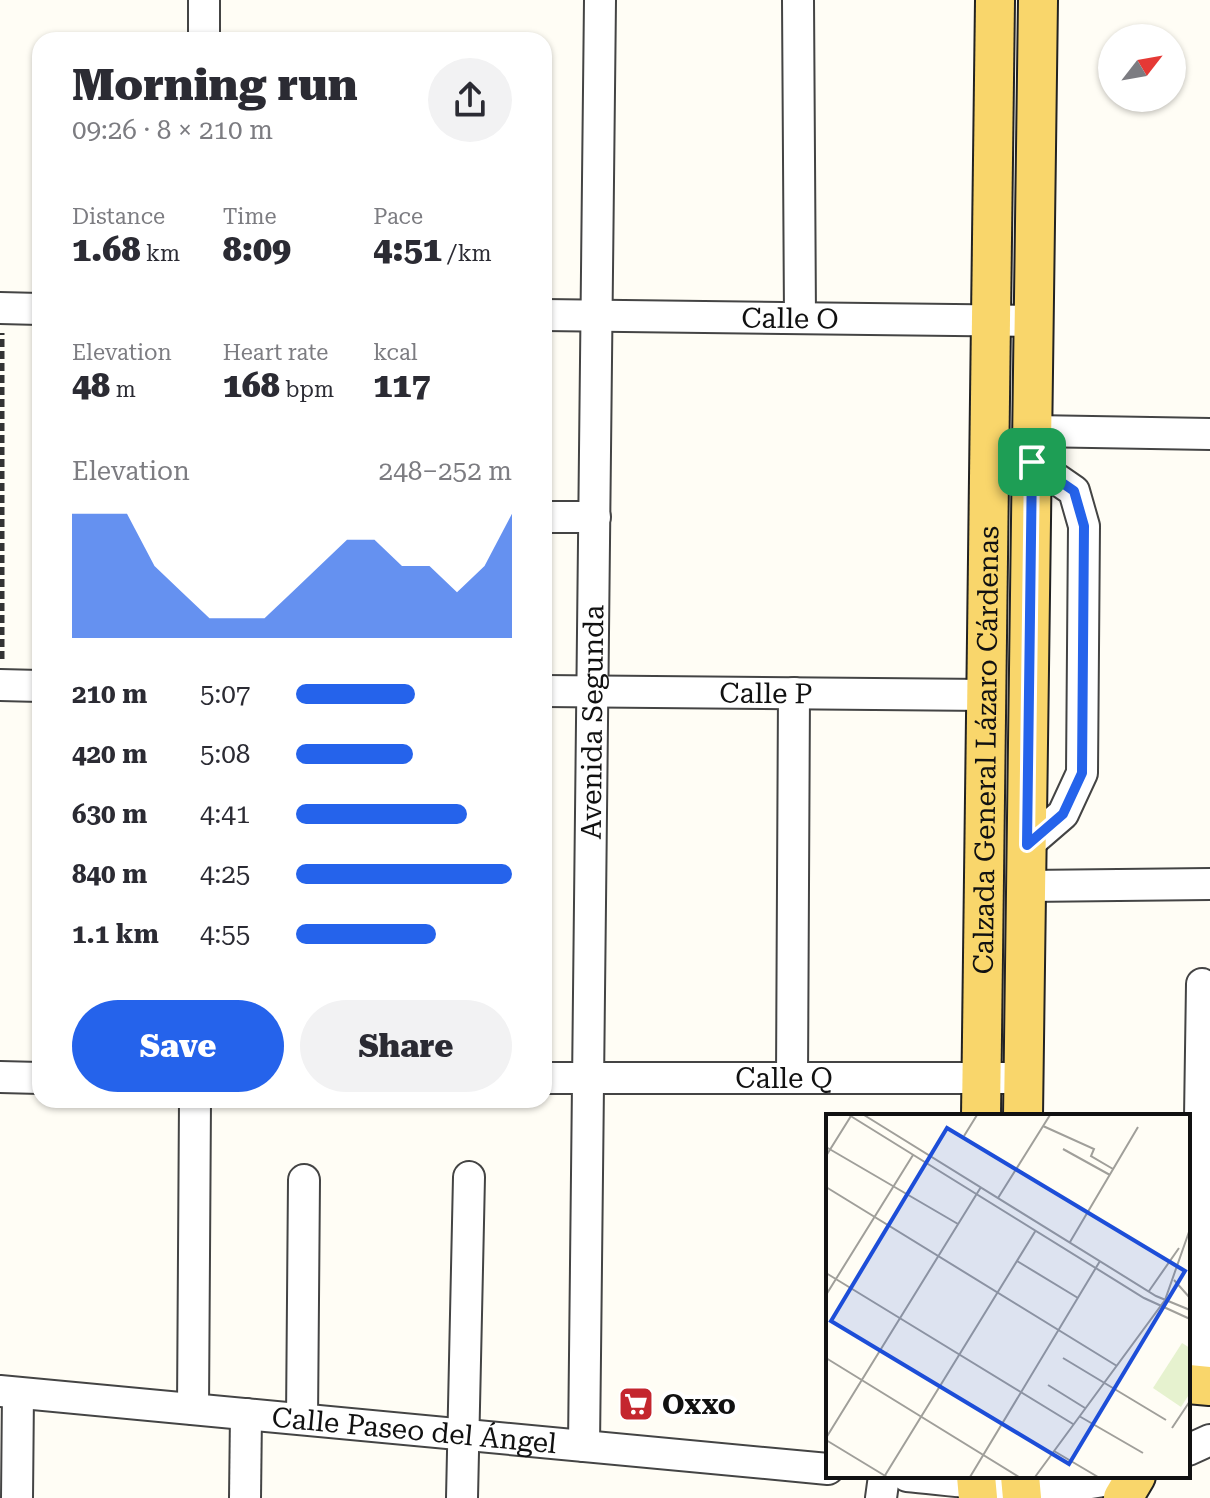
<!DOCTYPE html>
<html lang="en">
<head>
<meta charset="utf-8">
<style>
	body { margin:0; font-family:"Roboto Serif",serif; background:#f2f2f3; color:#2b2b33; height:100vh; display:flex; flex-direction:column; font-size:30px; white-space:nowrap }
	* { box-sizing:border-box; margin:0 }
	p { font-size:26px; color:#7c7c81 }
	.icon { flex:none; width:44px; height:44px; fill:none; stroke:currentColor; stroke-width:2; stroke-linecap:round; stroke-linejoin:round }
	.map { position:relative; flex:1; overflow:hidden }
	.sheet { position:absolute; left:32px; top:32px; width:520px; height:1076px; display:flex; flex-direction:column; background:#fff; border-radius:24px; box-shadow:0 2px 6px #0004 }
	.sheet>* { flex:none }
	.needle { width:52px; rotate:59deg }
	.controls { position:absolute; left:1098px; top:24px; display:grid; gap:16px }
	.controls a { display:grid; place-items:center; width:88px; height:88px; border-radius:50%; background:#fff; box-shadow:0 2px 6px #0004; font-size:40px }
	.pin { position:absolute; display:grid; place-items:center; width:68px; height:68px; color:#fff; margin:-34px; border-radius:16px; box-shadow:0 4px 12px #0006 }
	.round { display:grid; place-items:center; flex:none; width:84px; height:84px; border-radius:42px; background:#f2f2f3 }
	.head { display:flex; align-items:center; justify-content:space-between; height:136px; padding:0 40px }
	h1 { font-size:44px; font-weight:800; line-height:60px }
	.figures { display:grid; grid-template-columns:repeat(3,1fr); gap:12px; height:136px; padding:8px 40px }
	.figures div { display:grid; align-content:center }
	.figures b { font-size:34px; font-weight:800 }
	.figures small { font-size:22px; font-weight:400 }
	.figures p { font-size:22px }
	.chart { height:224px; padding:16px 40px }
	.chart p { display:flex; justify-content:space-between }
	.chart svg { width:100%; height:144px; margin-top:8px; fill:#2563eb; opacity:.7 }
	.action { display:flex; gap:16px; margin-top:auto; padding:16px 40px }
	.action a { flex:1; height:92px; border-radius:48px; background:#2563eb; color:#fff; font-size:32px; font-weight:800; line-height:92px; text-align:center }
	.action a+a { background:#f2f2f3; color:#2b2b33 }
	ul { padding:0 40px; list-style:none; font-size:26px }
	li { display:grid; grid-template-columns:128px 96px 1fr; align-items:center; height:60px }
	li i { height:20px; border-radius:10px; background:#2563eb }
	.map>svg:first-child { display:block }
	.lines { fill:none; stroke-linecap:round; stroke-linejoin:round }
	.minor-casing { stroke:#444; stroke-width:34 }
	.major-casing { stroke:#222; stroke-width:42 }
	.path { stroke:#333; stroke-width:5; stroke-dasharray:8 4; stroke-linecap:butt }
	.minor { stroke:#fff; stroke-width:30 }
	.major { stroke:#f9d66b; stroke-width:38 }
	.route-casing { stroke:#fff; stroke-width:16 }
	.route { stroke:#2563eb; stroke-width:10 }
	.labels { text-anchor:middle; stroke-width:8; stroke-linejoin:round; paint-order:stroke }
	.street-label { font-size:28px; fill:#111; stroke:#fff }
	.poi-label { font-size:28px; font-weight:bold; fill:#111; stroke:#fff; text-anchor:start }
	.inset-road { fill:none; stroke:#a09f9a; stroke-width:2 }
	.view { fill:#1d4ed8; fill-opacity:0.15; stroke:#1d4ed8; stroke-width:4 }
	.inset-edge { fill:none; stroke:#111; stroke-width:4 }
</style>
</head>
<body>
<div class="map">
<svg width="1210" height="1498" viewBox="0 0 1210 1498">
	<rect width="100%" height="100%" fill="#fffdf5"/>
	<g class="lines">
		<defs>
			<g id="minor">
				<polyline points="798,0 800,318"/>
				<polyline points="204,40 204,0"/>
				<polyline points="0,308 40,309"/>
				<path id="s1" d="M544,315L1035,321"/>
				<polyline points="1033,431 1210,434"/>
				<polyline points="544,517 595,517"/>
				<polyline points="0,685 40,686"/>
				<path id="s2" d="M544,691L987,695"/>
				<polyline points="1027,845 1063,814 1082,773 1084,526 1074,491 1032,462"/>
				<polyline points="1027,886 1210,884"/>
				<polyline points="0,1077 40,1078"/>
				<path id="s3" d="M544,1078H1024"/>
				<polyline points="792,1078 794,693"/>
				<polyline points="1196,1384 1202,984"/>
				<path id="s4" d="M0,1391L828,1469"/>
				<polyline points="193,1409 195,1100"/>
				<polyline points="302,1419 304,1180"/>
				<path id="s5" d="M584,1446L600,0"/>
				<polyline points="1188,1450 1210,1440"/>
				<path d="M907,1476C980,1483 1054,1495 1127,1476"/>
				<polyline points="17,1498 18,1393"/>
				<polyline points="245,1498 246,1414"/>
				<polyline points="462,1498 469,1177"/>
				<polyline points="881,1498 884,1476"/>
			</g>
			<g id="major">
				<path id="s6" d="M981,1116L995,0"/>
				<polyline points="1023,1116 1038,0"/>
				<polyline points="1188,1384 1210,1386"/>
				<polyline points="976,1476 978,1498"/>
				<polyline points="1020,1476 1022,1498"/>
				<polyline points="1123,1498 1136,1476"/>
			</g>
		</defs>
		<use href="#minor" class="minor-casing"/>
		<use href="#major" class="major-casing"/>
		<polyline class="path" points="2,659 2,333"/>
		<use href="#minor" class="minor"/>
		<use href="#major" class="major"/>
	</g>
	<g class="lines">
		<defs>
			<polygon id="route" points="1032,462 1074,491 1084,526 1082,773 1063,814 1027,845"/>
		</defs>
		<use href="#route" class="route-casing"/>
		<use href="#route" class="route"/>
	</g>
	<defs>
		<symbol id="supermarket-square" viewBox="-11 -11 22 22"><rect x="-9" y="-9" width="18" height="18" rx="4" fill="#c4262e" stroke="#fff"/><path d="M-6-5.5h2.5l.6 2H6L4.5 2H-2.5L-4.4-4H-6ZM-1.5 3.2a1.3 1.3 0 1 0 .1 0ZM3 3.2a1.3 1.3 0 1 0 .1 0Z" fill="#fff"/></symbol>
	</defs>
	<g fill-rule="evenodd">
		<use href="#supermarket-square" x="616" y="1384" width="40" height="40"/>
	</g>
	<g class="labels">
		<g class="street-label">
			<text dy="10" stroke="none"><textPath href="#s1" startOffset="246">Calle O</textPath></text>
			<text dy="10" stroke="none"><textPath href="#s2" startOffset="222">Calle P</textPath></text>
			<text dy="10" stroke="none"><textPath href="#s5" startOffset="724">Avenida Segunda</textPath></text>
			<text dy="10" stroke="none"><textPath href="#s6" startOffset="366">Calzada General Lázaro Cárdenas</textPath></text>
			<text dy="10" stroke="none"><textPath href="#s3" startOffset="240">Calle Q</textPath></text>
			<text dy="10" stroke="none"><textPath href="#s4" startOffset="416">Calle Paseo del Ángel</textPath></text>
		</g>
		<g class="poi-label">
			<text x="662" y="1414">Oxxo</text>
		</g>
	</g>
	<g transform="translate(826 1114)">
		<rect width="364" height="364" fill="#fffdf5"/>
		<path d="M356,229L364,234V279L355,293L327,274Z" fill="#e6f2cf"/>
		<path class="inset-road" d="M23,1L318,184L364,205M38,1L330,182L364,196M217,12L268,35L265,42L287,55M138,22L151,1M0,33L132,110M237,35L284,61M0,42L25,2M0,73L291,252M172,84L224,1M244,128L312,13M191,147L252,184M0,159L247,310M348,166L364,184M323,177L353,134M0,181L87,41M0,244L193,363M237,244L340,306M222,271L259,294M253,302L317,339M346,314L364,287M0,324L155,73M0,326L61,363M228,337L272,363M58,363L210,116M144,363L274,147M209,363L339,186L364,115"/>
		<path class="view" d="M121,14L359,157L243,350L5,207Z"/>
		<rect width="364" height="364" class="inset-edge"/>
	</g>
</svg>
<div class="controls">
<a><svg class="needle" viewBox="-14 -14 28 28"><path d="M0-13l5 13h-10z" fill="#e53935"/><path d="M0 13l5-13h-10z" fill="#7c7c81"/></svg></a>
</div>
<div class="pin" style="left:1032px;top:462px;background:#1e9e55"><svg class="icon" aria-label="arrive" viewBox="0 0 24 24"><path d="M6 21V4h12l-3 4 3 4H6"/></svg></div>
<section class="sheet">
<div class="head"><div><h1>Morning run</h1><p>09:26 · 8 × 210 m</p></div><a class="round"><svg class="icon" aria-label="share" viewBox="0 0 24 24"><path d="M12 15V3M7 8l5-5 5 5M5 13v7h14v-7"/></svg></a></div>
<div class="figures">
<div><p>Distance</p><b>1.68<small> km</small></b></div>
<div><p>Time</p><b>8:09</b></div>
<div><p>Pace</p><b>4:51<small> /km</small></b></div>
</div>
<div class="figures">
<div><p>Elevation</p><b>48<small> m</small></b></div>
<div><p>Heart rate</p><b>168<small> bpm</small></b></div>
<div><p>kcal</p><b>117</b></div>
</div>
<div class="chart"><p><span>Elevation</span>248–252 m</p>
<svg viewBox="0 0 160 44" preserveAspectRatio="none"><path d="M0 44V6L10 6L20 6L30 22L40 30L50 38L60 38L70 38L80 30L90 22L100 14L110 14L120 22L130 22L140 30L150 22L160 6V44z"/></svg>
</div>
<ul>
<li><b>210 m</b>5:07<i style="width:55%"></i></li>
<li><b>420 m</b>5:08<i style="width:54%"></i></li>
<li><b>630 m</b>4:41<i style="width:79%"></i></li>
<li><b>840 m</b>4:25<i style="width:100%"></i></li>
<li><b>1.1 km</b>4:55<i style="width:65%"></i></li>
</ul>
<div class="action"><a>Save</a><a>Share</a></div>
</section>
</div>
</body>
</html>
